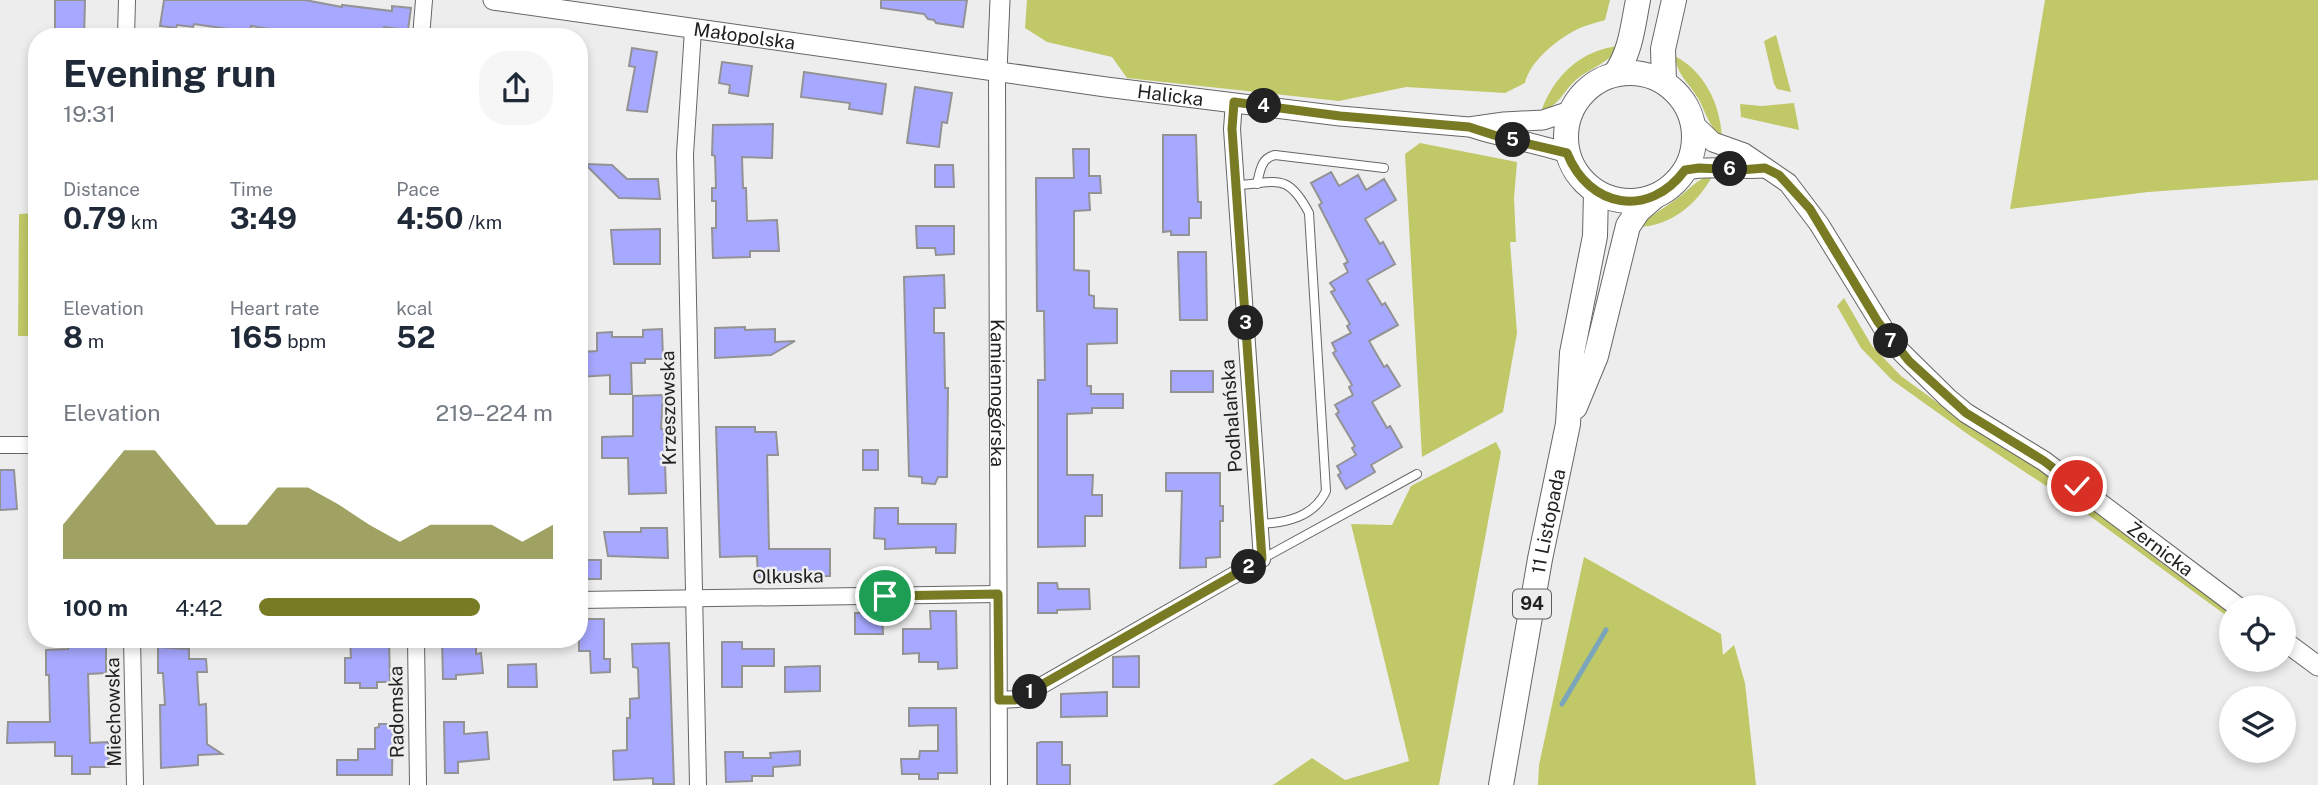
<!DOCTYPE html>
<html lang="en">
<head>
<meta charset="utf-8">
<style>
	body { margin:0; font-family:"Public Sans",sans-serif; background:#f6f6f7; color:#1f2937; height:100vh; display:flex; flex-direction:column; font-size:26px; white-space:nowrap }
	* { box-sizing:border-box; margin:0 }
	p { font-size:23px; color:#747a83 }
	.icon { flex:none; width:38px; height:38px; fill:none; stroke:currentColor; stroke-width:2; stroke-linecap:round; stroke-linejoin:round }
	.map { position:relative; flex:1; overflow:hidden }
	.drawer { position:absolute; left:28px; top:28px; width:560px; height:620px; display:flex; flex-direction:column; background:#fff; border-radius:28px; box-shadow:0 4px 10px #0003 }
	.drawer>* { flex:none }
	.buttons { position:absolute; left:2219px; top:595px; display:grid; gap:14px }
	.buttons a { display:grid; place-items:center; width:77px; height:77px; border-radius:50%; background:#fff; box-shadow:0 4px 10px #0003; font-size:35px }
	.pin { position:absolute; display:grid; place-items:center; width:60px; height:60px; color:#fff; margin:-30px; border:4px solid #fff; border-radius:50%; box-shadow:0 2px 7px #0007 }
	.km { position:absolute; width:35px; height:35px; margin:-18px; border-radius:50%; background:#222; color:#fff; font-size:19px; line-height:35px; text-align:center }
	.round { display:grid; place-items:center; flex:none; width:74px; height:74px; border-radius:28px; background:#f6f6f7 }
	.overview { display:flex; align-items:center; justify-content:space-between; height:119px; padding:0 35px }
	h1 { font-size:38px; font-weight:700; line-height:52px }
	.figures { display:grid; grid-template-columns:repeat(3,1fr); gap:10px; height:119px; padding:7px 35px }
	.figures div { display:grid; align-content:center }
	.figures b { font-size:30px; font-weight:700 }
	.figures small { font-size:19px; font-weight:400 }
	.figures p { font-size:19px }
	.chart { height:196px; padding:14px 35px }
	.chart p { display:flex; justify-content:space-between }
	.chart svg { width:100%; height:126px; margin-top:7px; fill:#787b23; opacity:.7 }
	ul { padding:0 35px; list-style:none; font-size:23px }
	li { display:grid; grid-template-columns:112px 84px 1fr; align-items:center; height:52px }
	li i { height:18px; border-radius:9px; background:#787b23 }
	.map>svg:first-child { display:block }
	.green { fill:#c1c867 }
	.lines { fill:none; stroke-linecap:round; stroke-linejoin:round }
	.stream { stroke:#7aa5ba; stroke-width:5 }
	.building { fill:#a7a8ff; stroke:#939395; stroke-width:2 }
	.service-casing { stroke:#666667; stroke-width:10 }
	.minor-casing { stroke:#666667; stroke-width:18 }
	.tertiary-casing { stroke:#666667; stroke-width:21 }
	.primary-casing { stroke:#666667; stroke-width:26 }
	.service { stroke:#fff; stroke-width:8 }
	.minor { stroke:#fff; stroke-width:16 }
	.tertiary { stroke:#fff; stroke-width:19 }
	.primary { stroke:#fff; stroke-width:24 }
	.route-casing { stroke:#fff; stroke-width:14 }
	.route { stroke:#787b23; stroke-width:9 }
	.labels { text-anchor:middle; stroke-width:5; stroke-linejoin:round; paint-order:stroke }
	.shield { fill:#ededee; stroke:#5e5e5f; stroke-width:2 }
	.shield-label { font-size:18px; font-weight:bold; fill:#212122 }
	.street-label { font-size:19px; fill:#212122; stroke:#ededee }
</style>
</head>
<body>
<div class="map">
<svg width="2318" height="785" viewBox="0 0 2318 785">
	<rect width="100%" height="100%" fill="#ededee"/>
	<g class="green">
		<path d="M1027,0H1610L1605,20C1595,23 1583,26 1574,31C1555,41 1529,63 1525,83L1505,93L1406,87L1339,101L1127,78L1112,57L1047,42L1025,28Z"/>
		<polygon points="2045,0 2318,0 2318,180 2148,192 2010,209"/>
		<polygon points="1776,35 1791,92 1777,89 1774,84 1764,41"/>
		<path d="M1620,46C1609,63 1592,67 1577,79C1562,92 1561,104 1541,112C1553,77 1581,49 1620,46Z"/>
		<path d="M1675,56C1705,72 1720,104 1722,137C1707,125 1706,110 1696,95C1687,81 1677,74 1675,56Z"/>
		<polygon points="1794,103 1799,130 1741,117 1740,104 1762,106"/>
		<polygon points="1420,143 1517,162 1514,198 1516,242 1510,242 1517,333 1503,412 1422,457 1405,154"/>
		<path d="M1713,175C1697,204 1672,226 1638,227C1650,216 1663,209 1675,200C1689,191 1695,179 1713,175Z"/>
		<polygon points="37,213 37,336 18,336 19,214"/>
		<polygon points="1844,298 1872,346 1901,376 1975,430 2044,472 2162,563 2231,613 2231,619 2072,503 1969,435 1892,380 1861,348 1837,306"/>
		<polygon points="1496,442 1501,452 1439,785 1273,785 1312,758 1345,780 1409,761 1351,524 1392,525 1411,486"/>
		<polygon points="1584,557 1721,634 1723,655 1734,645 1745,683 1756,785 1538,785 1539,765"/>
	</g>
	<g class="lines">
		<polyline class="stream" points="1562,704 1606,630"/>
	</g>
	<g class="building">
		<polygon points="55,0 85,0 84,37 55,37"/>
		<polygon points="164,0 305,0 342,7 342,5 392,11 392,6 411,8 408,30 384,27 382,37 318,37 251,26 250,32 194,24 193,27 177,25 176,28 160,26"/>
		<polygon points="881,0 967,0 963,27 936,23 934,20 928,19 924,14 881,8"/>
		<polygon points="632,48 657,52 647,112 627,110 635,67 629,66"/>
		<polygon points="722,62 752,66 748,96 729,93 730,85 719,83"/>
		<polygon points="804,72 886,84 882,114 849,109 850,103 801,97"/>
		<polygon points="915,87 952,93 947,123 942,122 939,147 907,143"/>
		<polygon points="773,124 772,158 742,157 743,188 746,188 747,221 777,220 779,251 750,251 750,257 713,258 712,228 716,228 716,201 712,201 712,188 716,188 715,156 712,155 713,125"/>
		<polygon points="1163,135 1196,135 1198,202 1201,202 1201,218 1189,218 1189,235 1171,235 1171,231 1163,232"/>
		<polygon points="1073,149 1089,149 1089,176 1100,176 1101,193 1089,193 1090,210 1074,211 1074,270 1089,271 1089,295 1094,296 1094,308 1117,309 1117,343 1087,344 1087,386 1091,386 1091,394 1123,394 1123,408 1092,408 1092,413 1067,414 1067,475 1093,475 1092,495 1102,495 1102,516 1085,516 1085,546 1038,547 1038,380 1045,380 1044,311 1037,311 1036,178 1074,178"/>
		<polygon points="585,164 612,165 627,179 658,179 660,199 619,198"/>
		<polygon points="935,165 953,165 954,187 935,187"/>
		<polygon points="1331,172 1339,186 1358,175 1366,190 1384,179 1396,200 1365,219 1380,244 1383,242 1395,264 1367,280 1382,305 1385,303 1398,325 1369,341 1384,367 1387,365 1400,386 1372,402 1387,428 1390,426 1402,447 1371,465 1375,472 1346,489 1338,475 1341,473 1337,466 1356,455 1352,448 1355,446 1336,414 1339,412 1335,405 1353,395 1349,387 1352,385 1333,353 1336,351 1332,343 1351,333 1347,326 1350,324 1331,292 1335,290 1330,283 1348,272 1344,264 1348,262 1319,205 1322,203 1311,183"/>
		<polygon points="916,226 954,226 954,254 936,255 935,248 917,248"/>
		<polygon points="660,229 660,264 614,264 611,230"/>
		<polygon points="1178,252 1206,252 1207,320 1180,320"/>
		<polygon points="944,275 945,308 934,308 934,333 944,333 945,388 948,388 947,477 938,477 935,484 922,483 922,477 909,476 904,277"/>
		<polygon points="745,327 745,330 775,329 775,342 795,341 771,355 715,358 715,328"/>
		<polygon points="662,329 663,359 645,359 645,363 631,363 632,394 610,394 610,375 579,377 579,352 597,351 597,333 612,332 612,337 643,337 643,330"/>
		<rect x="1171" y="371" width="42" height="21"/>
		<polygon points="663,395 661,429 664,429 666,493 629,494 628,458 602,458 602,437 633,436 633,396"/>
		<polygon points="716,427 755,427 755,432 776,432 778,455 767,455 769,549 830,549 830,576 758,577 757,556 720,557"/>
		<rect x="863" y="450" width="15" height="20"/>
		<polygon points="0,470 14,470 17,509 0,510"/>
		<polygon points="1166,473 1220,473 1220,506 1223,506 1223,521 1220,521 1220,557 1206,558 1206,567 1180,568 1182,491 1166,491"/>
		<polygon points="875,508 898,508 898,524 956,524 955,553 936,553 936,547 885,549 885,539 874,538"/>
		<polygon points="641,528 667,528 668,558 608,556 604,532 641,532"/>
		<rect x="579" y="560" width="22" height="19"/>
		<polygon points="1038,583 1057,583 1058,589 1089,589 1090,609 1057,610 1057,613 1038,613"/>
		<polygon points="930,611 956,611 957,668 938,669 938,662 919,662 919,653 903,654 903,629 931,629"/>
		<polygon points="855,613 882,613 883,634 855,634"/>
		<polygon points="579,619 604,619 604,659 610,659 610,672 591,673 590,651 579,651"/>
		<polygon points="350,639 389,639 390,682 377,682 377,688 360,688 360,683 345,683 345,658 351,658"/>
		<polygon points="442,639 476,639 476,654 481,653 483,673 456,675 456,679 443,679"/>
		<polygon points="722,642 742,642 742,649 774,649 774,666 742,666 742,687 722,687"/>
		<polygon points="669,643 674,784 653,784 653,778 614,780 613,751 627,750 627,718 630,718 630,699 639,698 638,668 633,667 632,644"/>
		<polygon points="106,644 106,673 88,674 90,743 108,742 109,767 90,767 90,774 72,774 72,756 55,756 55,742 7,743 8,722 50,722 49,675 46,675 46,650 68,649 68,645"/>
		<polygon points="158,647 189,649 189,659 206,659 207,672 197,672 199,705 206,704 207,744 222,754 198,755 198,765 161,768 160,705 165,705 163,673 158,673"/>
		<polygon points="1139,656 1139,687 1113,687 1113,657"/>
		<polygon points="536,664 537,687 508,687 508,665"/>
		<polygon points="820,666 820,691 785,692 785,667"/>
		<polygon points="1107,692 1107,716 1061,717 1061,694"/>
		<polygon points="909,708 956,708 957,773 938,773 938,779 919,779 919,774 902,774 901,759 919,759 920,751 938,751 938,725 909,726"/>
		<polygon points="444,722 464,722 464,734 487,732 489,759 458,762 458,773 445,773"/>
		<polygon points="379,724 393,724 392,775 337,775 337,760 358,760 358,749 375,749 375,728 379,727"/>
		<polygon points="1041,742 1062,742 1062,765 1070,765 1070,785 1037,785 1037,743"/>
		<polygon points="800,751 800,765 773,767 773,776 752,776 752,781 726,782 725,752 743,752 743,758 771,758 770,753"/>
	</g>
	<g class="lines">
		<defs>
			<g id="service">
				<path d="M1257,184C1260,171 1261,158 1275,155L1384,168"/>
				<path d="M1237,185C1276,183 1287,171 1309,213L1326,491C1314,517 1286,523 1259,524"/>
				<polyline points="1262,559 1417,474"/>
			</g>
			<g id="minor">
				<polyline points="693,30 685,154 698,785"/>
				<polyline points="126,37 127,0"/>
				<polyline points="421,37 424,0"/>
				<path id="s1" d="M997,71L999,785"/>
				<polyline points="0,445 37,445"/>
				<polyline points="579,600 998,594"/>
				<polyline points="132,639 135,785"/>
				<polyline points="416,639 418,785"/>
				<polyline points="999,700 1018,699 1262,559 1232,129 1234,102"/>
			</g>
			<g id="tertiary">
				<path id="s2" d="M493,0L1106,87L1340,116L1469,127L1504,122L1543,120L1570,111"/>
				<polyline points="997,71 1000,0"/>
				<path id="s3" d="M1693,123L1713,142L1744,153L1788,183L1819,224L1893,344L1948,398L1966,413L2044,461L2238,607"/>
				<path d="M1473,128C1504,138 1536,143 1567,153"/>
				<path d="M1685,170C1712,165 1738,170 1765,168"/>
				<polyline points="2284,641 2318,666"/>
			</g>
			<g id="primary">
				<circle cx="1630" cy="137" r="64"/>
				<path d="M1615,74C1631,52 1633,25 1638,0"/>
				<polyline points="1664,82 1663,49 1674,0"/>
				<polyline points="1575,407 1596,356 1628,226 1638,211 1654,197"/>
				<path id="s4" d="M1501,785L1540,559L1568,424L1572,353L1595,236L1596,192"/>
			</g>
		</defs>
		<use href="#service" class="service-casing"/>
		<use href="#minor" class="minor-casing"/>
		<use href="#tertiary" class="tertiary-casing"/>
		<use href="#primary" class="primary-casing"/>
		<use href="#service" class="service"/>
		<use href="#minor" class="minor"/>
		<use href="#tertiary" class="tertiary"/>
		<use href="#primary" class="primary"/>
	</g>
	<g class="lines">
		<defs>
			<path id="route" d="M885,596L998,594L999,700H1015L1262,559L1232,129L1234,102L1340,116L1469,127L1503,138L1567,153C1589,208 1649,219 1685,170L1699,168L1740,170L1765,168L1779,175L1810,209L1878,322L1909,361L1966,413L2044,461L2077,486"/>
		</defs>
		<use href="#route" class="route-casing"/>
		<use href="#route" class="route"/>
	</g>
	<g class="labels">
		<rect class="shield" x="1513" y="589.5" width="38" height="29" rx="5"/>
		<g class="shield-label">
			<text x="1532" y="610">94</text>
		</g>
		<g class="street-label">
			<text dy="7" stroke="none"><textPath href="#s2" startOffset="254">Małopolska</textPath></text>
			<text dy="7" stroke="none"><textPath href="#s2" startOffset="684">Halicka</textPath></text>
			<text dy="7" stroke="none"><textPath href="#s1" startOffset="322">Kamiennogórska</textPath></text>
			<text transform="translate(668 408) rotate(-91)" y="7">Krzeszowska</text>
			<text transform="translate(1231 416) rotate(-94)" y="7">Podhalańska</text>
			<text dy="7" stroke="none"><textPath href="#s4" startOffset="268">11 Listopada</textPath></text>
			<text dy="7" stroke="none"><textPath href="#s3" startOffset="644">Żernicka</textPath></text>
			<text transform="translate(788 576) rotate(-1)" y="7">Olkuska</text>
			<text transform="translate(113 712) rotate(-91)" y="7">Miechowska</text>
			<text transform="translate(396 712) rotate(-91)" y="7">Radomska</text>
		</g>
	</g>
</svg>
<div class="buttons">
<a><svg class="icon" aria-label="locate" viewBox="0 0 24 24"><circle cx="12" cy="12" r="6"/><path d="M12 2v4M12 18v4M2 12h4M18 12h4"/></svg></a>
<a><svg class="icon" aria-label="layers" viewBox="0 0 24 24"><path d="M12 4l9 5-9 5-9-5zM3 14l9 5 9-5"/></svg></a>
</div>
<div class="pin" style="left:885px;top:596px;background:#1e9e55"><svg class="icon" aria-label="arrive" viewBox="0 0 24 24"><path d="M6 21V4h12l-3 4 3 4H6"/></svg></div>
<div class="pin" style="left:2077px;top:486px;background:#d93025"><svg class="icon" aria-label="check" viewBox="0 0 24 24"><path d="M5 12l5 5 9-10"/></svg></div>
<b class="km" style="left:1030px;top:692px">1</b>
<b class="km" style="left:1249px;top:567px">2</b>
<b class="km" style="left:1246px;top:323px">3</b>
<b class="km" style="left:1264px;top:106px">4</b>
<b class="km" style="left:1513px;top:140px">5</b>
<b class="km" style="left:1730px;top:169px">6</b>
<b class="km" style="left:1891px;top:341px">7</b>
<section class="drawer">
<div class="overview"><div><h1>Evening run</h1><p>19:31</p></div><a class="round"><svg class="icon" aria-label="share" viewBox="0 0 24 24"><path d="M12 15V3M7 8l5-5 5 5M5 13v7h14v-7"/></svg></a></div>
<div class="figures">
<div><p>Distance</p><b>0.79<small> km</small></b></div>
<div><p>Time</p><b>3:49</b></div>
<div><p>Pace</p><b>4:50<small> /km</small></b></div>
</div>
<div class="figures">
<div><p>Elevation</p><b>8<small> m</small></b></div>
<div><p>Heart rate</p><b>165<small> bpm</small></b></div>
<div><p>kcal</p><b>52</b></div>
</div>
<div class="chart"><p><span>Elevation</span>219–224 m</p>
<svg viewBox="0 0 160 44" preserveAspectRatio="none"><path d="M0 44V32L10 19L20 6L30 6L40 19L50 32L60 32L70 19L80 19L90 25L100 32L110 38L120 32L130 32L140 32L150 38L160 32V44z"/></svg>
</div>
<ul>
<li><b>100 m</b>4:42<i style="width:75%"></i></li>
</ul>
</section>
</div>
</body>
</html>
